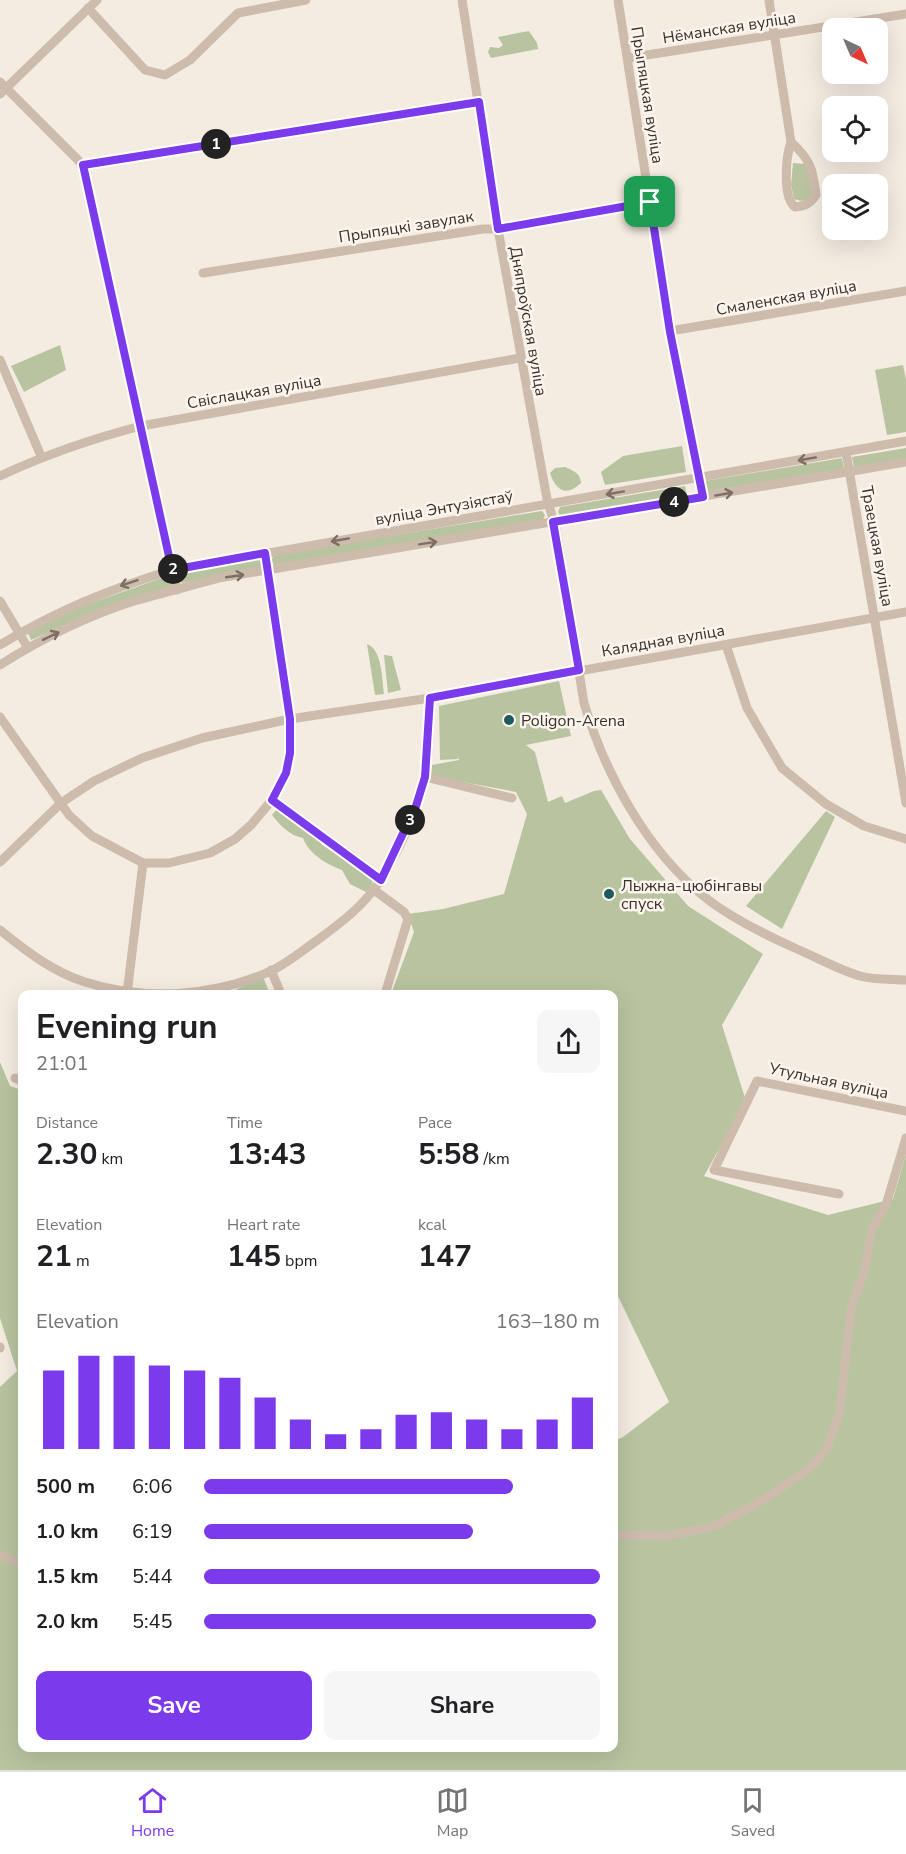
<!DOCTYPE html>
<html lang="en">
<head>
<meta charset="utf-8">
<style>
	body { margin:0; font-family:"Nunito Sans",sans-serif; background:#f6f6f6; color:#202124; height:100vh; display:flex; flex-direction:column; font-size:22px; white-space:nowrap }
	* { box-sizing:border-box; margin:0 }
	p { font-size:20px; color:#757577 }
	.icon { flex:none; width:33px; height:33px; fill:none; stroke:currentColor; stroke-width:2; stroke-linecap:round; stroke-linejoin:round }
	.map { position:relative; flex:1; overflow:hidden }
	.drawer { position:absolute; left:18px; top:990px; width:600px; height:762px; display:flex; flex-direction:column; background:#fff; border-radius:12px; box-shadow:0 6px 24px #0002 }
	.drawer>* { flex:none }
	.needle { width:39px; rotate:136deg }
	.buttons { position:absolute; left:822px; top:18px; display:grid; gap:12px }
	.buttons a { display:grid; place-items:center; width:66px; height:66px; border-radius:12px; background:#fff; box-shadow:0 6px 24px #0002; font-size:30px }
	.pin { position:absolute; display:grid; place-items:center; width:51px; height:51px; color:#fff; margin:-26px; border-radius:12px; box-shadow:0 3px 9px #0006 }
	.km { position:absolute; width:30px; height:30px; margin:-15px; border-radius:50%; background:#222; color:#fff; font-size:16px; line-height:30px; text-align:center }
	.round { display:grid; place-items:center; flex:none; width:63px; height:63px; border-radius:12px; background:#f6f6f6 }
	.head { display:flex; align-items:center; justify-content:space-between; height:102px; padding:0 18px }
	h1 { font-size:33px; font-weight:700; line-height:45px }
	.metrics { display:grid; grid-template-columns:repeat(3,1fr); gap:9px; height:102px; padding:6px 18px }
	.metrics div { display:grid; align-content:center }
	.metrics b { font-size:30px; font-weight:700 }
	.metrics small { font-size:16px; font-weight:400 }
	.metrics p { font-size:16px }
	.chart { height:168px; padding:12px 18px }
	.chart p { display:flex; justify-content:space-between }
	.chart svg { width:100%; height:108px; margin-top:6px; stroke:#7c3aed; stroke-width:6 }
	.cta { display:flex; gap:12px; margin-top:auto; padding:12px 18px }
	.cta a { flex:1; height:69px; border-radius:12px; background:#7c3aed; color:#fff; font-size:24px; font-weight:700; line-height:69px; text-align:center }
	.cta a+a { background:#f6f6f6; color:#202124 }
	ul { padding:0 18px; list-style:none; font-size:20px }
	li { display:grid; grid-template-columns:96px 72px 1fr; align-items:center; height:45px }
	li i { height:15px; border-radius:8px; background:#7c3aed }
	.menu { display:flex; justify-content:space-around; align-items:center; height:84px; border-top:2px solid #e0e0e0; background:#fff; font-size:16px; color:#757577 }
	.menu a { display:grid; justify-items:center; gap:3px }
	.menu .active { color:#7c3aed }
	.map>svg:first-child { display:block }
	.green { fill:#b8c4a0 }
	.lines { fill:none; stroke-linecap:round; stroke-linejoin:round }
	.minor { stroke:#cdbbac; stroke-width:9 }
	.oneway { stroke:#7d6f65 }
	.route-casing { stroke:#fff; stroke-width:12 }
	.route { stroke:#7c3aed; stroke-width:8 }
	.poi-dot { fill:#1f5a5e; stroke:#fbf5ee; stroke-width:2 }
	.labels { text-anchor:middle; stroke-width:5; stroke-linejoin:round; paint-order:stroke }
	.street-label { font-size:16px; fill:#3b302b; stroke:#fbf5ee }
	.poi-label { font-size:16px; fill:#3b302b; stroke:#fbf5ee; text-anchor:start }
</style>
</head>
<body>
<div class="map">
<svg width="906" height="1770" viewBox="0 0 906 1770">
	<rect width="100%" height="100%" fill="#f4ebe1"/>
	<g class="green">
		<polygon points="529,31 537,43 538,49 491,58 488,52 490,47 499,48 503,45 498,37"/>
		<path d="M793,163L805,164L812,184V196C805,201 802,202 794,199L791,185Z"/>
		<polygon points="60,345 66,370 24,392 11,366"/>
		<polygon points="903,365 906,380 906,432 887,435 875,370"/>
		<polygon points="682,446 686,472 605,485 601,472 623,456"/>
		<polygon points="906,448 906,458 854,467 852,457"/>
		<polygon points="842,458 844,469 708,491 705,481"/>
		<path d="M565,467C574,471 580,473 581,483C566,497 556,491 550,473L555,468Z"/>
		<polygon points="685,486 687,495 560,516 558,512 560,507"/>
		<polygon points="542,511 545,515 543,520 275,566 271,561 274,555"/>
		<polygon points="259,559 262,560 263,566 261,567 182,583 180,581 180,572"/>
		<path d="M170,575L173,586C123,599 78,619 31,640L28,633L72,610Z"/>
		<path d="M367,644C382,649 382,679 384,694L375,695Z"/>
		<polygon points="384,655 392,656 401,690 388,693"/>
		<polygon points="559,681 571,736 526,745 535,752 548,802 562,796 565,803 594,791 601,790 630,839 688,906 763,954 722,1025 746,1101 704,1176 828,1215 893,1199 906,1154 906,1770 0,1770 0,1387 17,1371 0,1318 0,1062 10,1086 22,1090 22,1748 614,1748 614,1441 623,1437 669,1402 614,1288 614,994 391,994 414,932 408,914 443,909 504,894 527,814 516,792 431,776 432,765 459,760 457,754 458,759 440,760 439,706"/>
		<path d="M277,809L282,810L318,838L321,844L368,876L373,881L371,887L366,892L350,884L342,870C326,864 309,854 303,838C290,836 280,825 272,815Z"/>
		<polygon points="826,811 835,817 782,929 746,906"/>
		<polygon points="263,977 270,994 228,994 228,993"/>
	</g>
	<g class="lines">
		<g class="minor">
			<path d="M462,0L498,229L547,499L556,529L584,703C605,774 647,851 706,898C731,918 768,936 797,949C818,958 839,970 860,976C874,980 892,979 906,980"/>
			<polyline points="618,0 670,331 703,497"/>
			<path d="M769,0L791,142C786,156 782,197 795,207C805,206 810,204 816,195C813,170 811,160 791,142"/>
			<polyline points="88,8 145,70 165,75 190,60 238,13 306,0"/>
			<polyline points="628,58 906,14"/>
			<polyline points="0,82 83,165 177,590"/>
			<polyline points="0,94 97,0"/>
			<polyline points="83,165 479,102"/>
			<polyline points="203,273 483,229 498,229 650,203"/>
			<polyline points="670,331 906,291"/>
			<polyline points="0,360 41,456"/>
			<polyline points="846,452 906,803"/>
			<path d="M0,476C47,454 91,439 141,426L520,358"/>
			<polyline points="0,601 28,648"/>
			<path d="M0,645C56,611 110,589 172,570L906,441"/>
			<polyline points="726,645 747,708 782,768 826,804 864,826 906,839"/>
			<path d="M0,665C41,639 87,616 134,601C162,593 190,586 219,578L906,462"/>
			<polyline points="0,717 69,815 92,836 143,863 169,863 210,853 235,839 251,825 272,800 286,773 290,752 290,719 265,553"/>
			<polyline points="425,777 512,798"/>
			<polyline points="272,800 381,880"/>
			<polyline points="0,862 61,803 94,781 142,758 202,738 290,719 430,698 906,612"/>
			<polyline points="374,890 404,912 408,919 385,994"/>
			<path d="M0,930C26,951 53,972 85,982C145,1001 213,997 271,971C287,963 302,951 316,941C341,923 365,905 381,879C400,849 416,813 424,779C430,753 429,724 430,698"/>
			<polyline points="271,970 281,994"/>
			<polyline points="127,994 143,863"/>
			<polyline points="15,1078 22,1081"/>
			<polyline points="839,1194 714,1170 757,1081 906,1111"/>
			<polyline points="0,1347 0,1348"/>
			<polyline points="614,1535 666,1536 715,1526 763,1500 805,1472 818,1460 828,1446 840,1411 851,1308 864,1273 872,1229 886,1205 906,1138"/>
			<polyline points="0,1555 22,1564"/>
		</g>
	</g>
	<defs><path id="oneway-shaft" d="M-6 0H5M1.5-3L5.5 0L1.5 3" fill="none" stroke-width="1.6" stroke-linecap="round" stroke-linejoin="round" transform="scale(1.5)"/></defs>
	<g class="oneway">
		<use href="#oneway-shaft" transform="translate(807 459) rotate(170)"/>
		<use href="#oneway-shaft" transform="translate(615 493) rotate(170)"/>
		<use href="#oneway-shaft" transform="translate(724 494) rotate(-10)"/>
		<use href="#oneway-shaft" transform="translate(340 540) rotate(170)"/>
		<use href="#oneway-shaft" transform="translate(428 543) rotate(-9)"/>
		<use href="#oneway-shaft" transform="translate(235 576) rotate(-8)"/>
		<use href="#oneway-shaft" transform="translate(129 583) rotate(162)"/>
		<use href="#oneway-shaft" transform="translate(51 636) rotate(-26)"/>
	</g>
	<g class="lines">
		<defs>
			<polygon id="route" points="479,102 498,229 650,202 670,332 703,497 553,522 579,670 430,698 425,777 416,806 381,880 272,800 286,773 290,753 290,719 265,553 172,570 83,165"/>
		</defs>
		<use href="#route" class="route-casing"/>
		<use href="#route" class="route"/>
	</g>
	<g class="poi-dot">
		<circle cx="509" cy="720" r="6"/>
		<circle cx="609" cy="894" r="6"/>
	</g>
	<g class="labels">
		<g class="street-label">
			<text transform="translate(729 27) rotate(-9)" y="6">Нёманская вуліца</text>
			<text transform="translate(648 95) rotate(81)" y="6">Прыпяцкая вуліца</text>
			<text transform="translate(406 226) rotate(-9)" y="6">Прыпяцкі завулак</text>
			<text transform="translate(786 297) rotate(-10)" y="6">Смаленская вуліца</text>
			<text transform="translate(529 321) rotate(80)" y="6">Дняпроўская вуліца</text>
			<text transform="translate(254 391) rotate(-10)" y="6">Свіслацкая вуліца</text>
			<text transform="translate(444 507) rotate(-10)" y="6">вуліца Энтузіястаў</text>
			<text transform="translate(878 546) rotate(80)" y="6">Траецкая вуліца</text>
			<text transform="translate(663 640) rotate(-10)" y="6">Калядная вуліца</text>
			<text transform="translate(829 1080) rotate(12)" y="6">Утульная вуліца</text>
		</g>
		<g class="poi-label">
			<text x="521" y="726">Poligon-Arena</text>
			<text x="621" y="891">Лыжна-цюбінгавы<tspan x="621" dy="18">спуск</tspan></text>
		</g>
	</g>
</svg>
<div class="buttons">
<a><svg class="needle" viewBox="-14 -14 28 28"><path d="M0-13l5 13h-10z" fill="#e53935"/><path d="M0 13l5-13h-10z" fill="#757577"/></svg></a>
<a><svg class="icon" aria-label="locate" viewBox="0 0 24 24"><circle cx="12" cy="12" r="6"/><path d="M12 2v4M12 18v4M2 12h4M18 12h4"/></svg></a>
<a><svg class="icon" aria-label="layers" viewBox="0 0 24 24"><path d="M12 4l9 5-9 5-9-5zM3 14l9 5 9-5"/></svg></a>
</div>
<div class="pin" style="left:650px;top:202px;background:#1e9e55"><svg class="icon" aria-label="arrive" viewBox="0 0 24 24"><path d="M6 21V4h12l-3 4 3 4H6"/></svg></div>
<b class="km" style="left:216px;top:144px">1</b>
<b class="km" style="left:173px;top:569px">2</b>
<b class="km" style="left:410px;top:820px">3</b>
<b class="km" style="left:674px;top:502px">4</b>
<section class="drawer">
<div class="head"><div><h1>Evening run</h1><p>21:01</p></div><a class="round"><svg class="icon" aria-label="share" viewBox="0 0 24 24"><path d="M12 15V3M7 8l5-5 5 5M5 13v7h14v-7"/></svg></a></div>
<div class="metrics">
<div><p>Distance</p><b>2.30<small> km</small></b></div>
<div><p>Time</p><b>13:43</b></div>
<div><p>Pace</p><b>5:58<small> /km</small></b></div>
</div>
<div class="metrics">
<div><p>Elevation</p><b>21<small> m</small></b></div>
<div><p>Heart rate</p><b>145<small> bpm</small></b></div>
<div><p>kcal</p><b>147</b></div>
</div>
<div class="chart"><p><span>Elevation</span>163–180 m</p>
<svg viewBox="0 0 160 44" preserveAspectRatio="none"><path d="M5 44V12M15 44V6M25 44V6M35 44V10M45 44V12M55 44V15M65 44V23M75 44V32M85 44V38M95 44V36M105 44V30M115 44V29M125 44V32M135 44V36M145 44V32M155 44V23"/></svg>
</div>
<ul>
<li><b>500 m</b>6:06<i style="width:78%"></i></li>
<li><b>1.0 km</b>6:19<i style="width:68%"></i></li>
<li><b>1.5 km</b>5:44<i style="width:100%"></i></li>
<li><b>2.0 km</b>5:45<i style="width:99%"></i></li>
</ul>
<div class="cta"><a>Save</a><a>Share</a></div>
</section>
</div>
<nav class="menu">
<a class="active"><svg class="icon" aria-label="home" viewBox="0 0 24 24"><path d="M3 11l9-7 9 7M6 9v11h12V9"/></svg>Home</a>
<a><svg class="icon" aria-label="map" viewBox="0 0 24 24"><path d="M3 6l6-2 6 2 6-2v14l-6 2-6-2-6 2zM9 4v14M15 6v14"/></svg>Map</a>
<a><svg class="icon" aria-label="saved" viewBox="0 0 24 24"><path d="M7 4h10v16l-5-4-5 4z"/></svg>Saved</a>
</nav>
</body>
</html>
